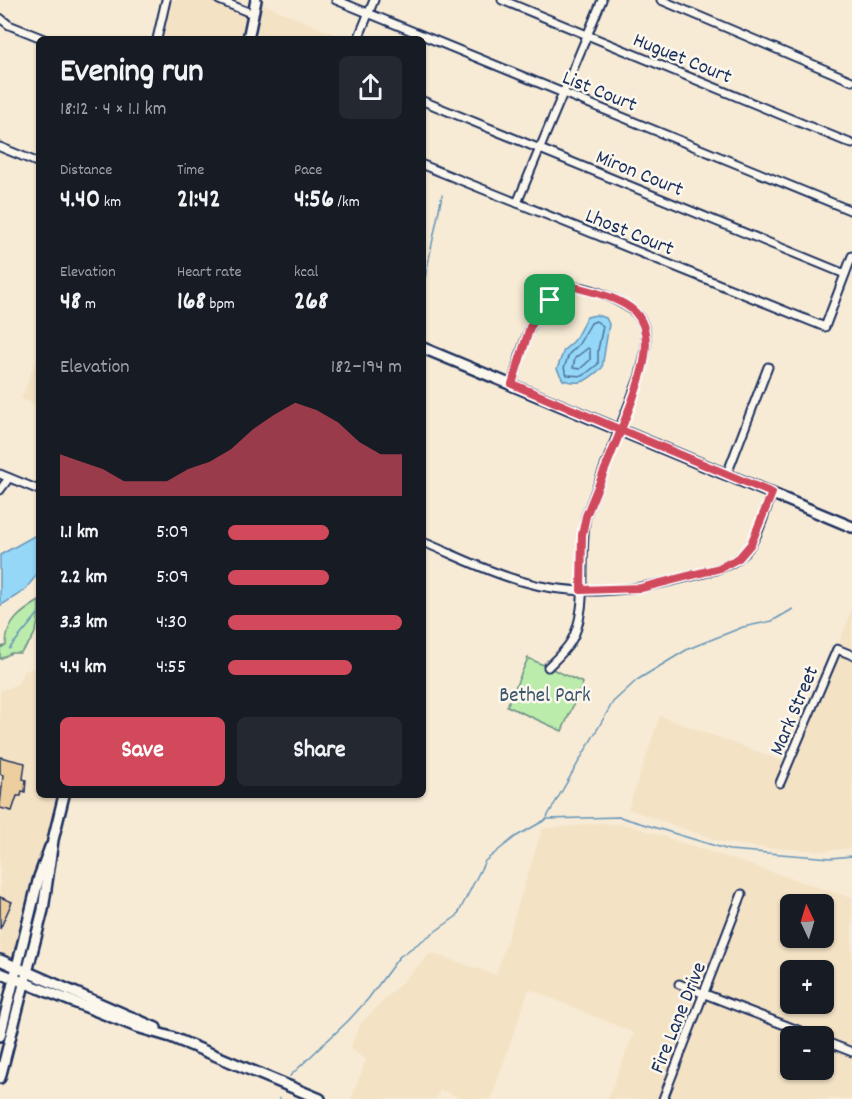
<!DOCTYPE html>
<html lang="en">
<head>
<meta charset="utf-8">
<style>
	body { margin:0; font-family:Dekko,sans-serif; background:#242831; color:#f1f3f6; height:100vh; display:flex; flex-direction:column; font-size:22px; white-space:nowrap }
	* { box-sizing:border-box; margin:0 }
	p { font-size:20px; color:#9ea1a6 }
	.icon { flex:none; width:33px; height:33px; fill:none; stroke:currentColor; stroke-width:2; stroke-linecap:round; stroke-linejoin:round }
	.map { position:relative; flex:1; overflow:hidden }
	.panel { position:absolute; left:36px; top:36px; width:390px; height:762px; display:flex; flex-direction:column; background:#171b24; border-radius:9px; box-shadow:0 2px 4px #0004 }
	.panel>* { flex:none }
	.needle { width:39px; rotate:356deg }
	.fabs { position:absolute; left:780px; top:894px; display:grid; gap:12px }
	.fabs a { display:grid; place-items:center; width:54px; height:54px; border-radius:9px; background:#171b24; box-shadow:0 2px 4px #0004; font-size:30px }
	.pin { position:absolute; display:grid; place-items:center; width:51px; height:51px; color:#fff; margin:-26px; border-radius:12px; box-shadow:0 3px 9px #0006 }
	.round { display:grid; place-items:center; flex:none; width:63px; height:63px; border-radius:9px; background:#242831 }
	.summary { display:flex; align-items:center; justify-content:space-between; height:102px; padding:0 24px }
	h1 { font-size:33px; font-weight:800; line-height:45px }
	.stats { display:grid; grid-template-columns:repeat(3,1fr); gap:9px; height:102px; padding:6px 24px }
	.stats div { display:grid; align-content:center }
	.stats b { font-size:26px; font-weight:800 }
	.stats small { font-size:16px; font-weight:400 }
	.stats p { font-size:16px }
	.chart { height:168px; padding:12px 24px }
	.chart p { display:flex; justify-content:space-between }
	.chart svg { width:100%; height:108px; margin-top:6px; fill:#d1495b; opacity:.7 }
	.cta { display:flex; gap:12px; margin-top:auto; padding:12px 24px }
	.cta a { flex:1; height:69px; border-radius:9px; background:#d1495b; color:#fff; font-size:24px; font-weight:800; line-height:69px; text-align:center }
	.cta a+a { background:#242831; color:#f1f3f6 }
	ul { padding:0 24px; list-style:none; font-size:20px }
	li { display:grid; grid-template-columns:96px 72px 1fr; align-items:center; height:45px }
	li i { height:15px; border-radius:8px; background:#d1495b }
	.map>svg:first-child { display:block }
	.built { fill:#f4e2c5; fill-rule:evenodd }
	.green { fill:#bbecab; stroke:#6b8e84; stroke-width:1.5 }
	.water { fill:#95d7f7; stroke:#6494ba; stroke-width:1.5 }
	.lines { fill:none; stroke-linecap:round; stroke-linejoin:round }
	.shore { stroke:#4c729b; stroke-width:1.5 }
	.stream { stroke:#6494ba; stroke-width:1.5 }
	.building { fill:#edce9f; stroke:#1b2f5e; stroke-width:1.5 }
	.minor-casing { stroke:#1b2f5e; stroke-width:11 }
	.tertiary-casing { stroke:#1b2f5e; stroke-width:14 }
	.minor { stroke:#fbf7ec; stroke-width:7 }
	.tertiary { stroke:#fbf7ec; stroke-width:9 }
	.route-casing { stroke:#fff; stroke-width:12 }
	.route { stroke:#d1495b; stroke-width:8 }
	.labels { text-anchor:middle; stroke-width:5; stroke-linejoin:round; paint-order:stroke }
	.street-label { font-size:21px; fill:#1b2f5e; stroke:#fbf7ec }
	.park-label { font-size:21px; fill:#3b556d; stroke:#fbf7ec }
</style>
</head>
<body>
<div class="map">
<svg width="852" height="1099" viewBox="0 0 852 1099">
	<rect width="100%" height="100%" fill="#f7ebd5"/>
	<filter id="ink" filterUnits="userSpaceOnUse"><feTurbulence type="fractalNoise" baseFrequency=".0167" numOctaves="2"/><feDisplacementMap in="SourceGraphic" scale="12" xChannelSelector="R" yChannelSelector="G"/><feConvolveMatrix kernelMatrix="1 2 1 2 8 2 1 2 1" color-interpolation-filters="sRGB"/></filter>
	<g filter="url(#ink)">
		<g class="built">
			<polygon points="166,0 219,0 253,14 256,1 346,39 157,39"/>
			<polygon points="39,353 39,406 21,399"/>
			<polygon points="852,608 852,848 823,851 754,847 721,842 628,809 660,716 788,763 837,649"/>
			<polygon points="39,666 39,795 57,795 18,949 11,956 2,958 0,957 0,691 18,684 23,672"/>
			<path d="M600,823L628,825L852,898V1099H607L634,1033L529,989L491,1099H463L440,1090L436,1099H351L366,1060L350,1048L361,1023L431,953L496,975L542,829ZM790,904H824V938H790ZM790,970H824V1004H790ZM790,1036H824V1070H790Z"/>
		</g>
		<g class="green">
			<path d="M39,601C39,624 38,636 20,653H11L0,659V648L6,645C6,622 21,612 39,601Z"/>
			<polygon points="528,658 583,683 562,731 507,706"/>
		</g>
		<g class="water">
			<path d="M596,315L606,318L609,324L602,368C586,380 584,386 563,380L557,369L564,350L574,341L587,317Z"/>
			<polygon points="34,536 39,537 39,572 24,591 0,606 0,555"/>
		</g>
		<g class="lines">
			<g class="shore">
				<polygon points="596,321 603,326 598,350 598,364 583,376 567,375 564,368 569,354 579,344 591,323"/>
				<polygon points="588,348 590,350 590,360 580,369 573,368 575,358"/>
			</g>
			<g class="stream">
				<polyline points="423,288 442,195"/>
				<polyline points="9,649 39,613"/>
				<polyline points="547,817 613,702 637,680 688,649 743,627 772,621 793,609"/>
				<polyline points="290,1076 348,1021 368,999 399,957 457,916 485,861 515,837 547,819 620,817 729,850 831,858 852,856"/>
				<polyline points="280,1099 280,1098"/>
			</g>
		</g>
		<g class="building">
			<polygon points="0,757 25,763 23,779 26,780 25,792 22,791 21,796 17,796 12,811 0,808 3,775 0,774"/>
			<polygon points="0,897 12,902 0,929"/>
		</g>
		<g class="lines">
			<defs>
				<g id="minor">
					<polyline points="219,0 253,14"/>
					<polyline points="336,0 852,211"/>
					<polyline points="502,0 852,144"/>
					<polyline points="661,0 852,81"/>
					<polyline points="0,18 9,25 44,39"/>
					<polyline points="157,39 166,0"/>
					<polyline points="358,39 374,0"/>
					<polyline points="423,101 845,274"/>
					<polyline points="0,147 39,163"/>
					<polyline points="423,165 825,327 852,256"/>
					<polyline points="517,203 602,0"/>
					<path d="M512,384C521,354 528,314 556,295C560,292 572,287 577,287C593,288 633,305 641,320C651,337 644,360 639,378L586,516C579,553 590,613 570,643C564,652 555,660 548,667"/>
					<polyline points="0,474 39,490"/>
					<polyline points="727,474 768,367"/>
					<polyline points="0,490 9,478"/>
					<path d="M423,542C455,555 487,572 521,581C573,597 632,592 684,578C702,573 724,570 739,558C758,543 764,514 772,493"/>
					<polyline points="780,783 837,649 852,655"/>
					<polyline points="679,984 813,1036"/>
					<polyline points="824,1041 852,1052"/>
					<polyline points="663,1099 742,894"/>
				</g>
				<g id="tertiary">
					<polyline points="248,39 256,0"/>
					<polyline points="423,348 852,527"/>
					<polyline points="0,960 156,1028"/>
					<polyline points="0,973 137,1027 171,1037 320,1099"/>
					<polyline points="0,1036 39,877 50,847"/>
					<polyline points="0,1078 43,910 53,840 64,795"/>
				</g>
			</defs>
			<use href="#minor" class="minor-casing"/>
			<use href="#tertiary" class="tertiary-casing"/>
			<use href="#minor" class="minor"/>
			<use href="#tertiary" class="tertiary"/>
		</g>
	</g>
	<g class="lines" filter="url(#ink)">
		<defs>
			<path id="route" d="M550,300L530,327L512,384L621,430L586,516L582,535L581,590L641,588L720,568L739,558L751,544L772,493L621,430C632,399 662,340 635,312C621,298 594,292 575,287L556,294L550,300"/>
		</defs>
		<use href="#route" class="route-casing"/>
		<use href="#route" class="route"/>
	</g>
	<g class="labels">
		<g class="street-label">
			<text transform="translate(683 57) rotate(22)" y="7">Huguet Court</text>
			<text transform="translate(600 90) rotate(22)" y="7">List Court</text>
			<text transform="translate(640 172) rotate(22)" y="7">Miron Court</text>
			<text transform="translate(630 231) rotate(22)" y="7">Lhost Court</text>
			<text transform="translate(793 710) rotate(-67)" y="7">Mark Street</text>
			<text transform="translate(677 1017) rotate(-68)" y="7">Fire Lane Drive</text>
		</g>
		<g class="park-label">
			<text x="545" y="701">Bethel Park</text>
		</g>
	</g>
</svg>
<div class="fabs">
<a><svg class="needle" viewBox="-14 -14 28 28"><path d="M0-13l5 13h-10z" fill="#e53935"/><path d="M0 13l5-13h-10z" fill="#9ea1a6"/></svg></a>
<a>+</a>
<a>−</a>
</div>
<div class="pin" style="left:550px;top:300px;background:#1e9e55"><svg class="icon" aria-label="arrive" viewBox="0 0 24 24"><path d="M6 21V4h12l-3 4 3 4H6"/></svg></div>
<section class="panel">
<div class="summary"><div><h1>Evening run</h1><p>18:12 · 4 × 1.1 km</p></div><a class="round"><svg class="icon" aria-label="share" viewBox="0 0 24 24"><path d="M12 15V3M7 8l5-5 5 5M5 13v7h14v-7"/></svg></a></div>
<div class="stats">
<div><p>Distance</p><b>4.40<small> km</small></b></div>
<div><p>Time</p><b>21:42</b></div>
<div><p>Pace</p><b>4:56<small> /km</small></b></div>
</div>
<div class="stats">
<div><p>Elevation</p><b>48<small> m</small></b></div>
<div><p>Heart rate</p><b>168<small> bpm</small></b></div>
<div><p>kcal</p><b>268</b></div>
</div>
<div class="chart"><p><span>Elevation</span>182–194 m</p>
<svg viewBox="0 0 160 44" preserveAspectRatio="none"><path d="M0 44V27L10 30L20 33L30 38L40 38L50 38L60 33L70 30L80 25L90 17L100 11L110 6L120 9L130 14L140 22L150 27L160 27V44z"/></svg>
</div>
<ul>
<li><b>1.1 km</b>5:09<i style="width:58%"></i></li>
<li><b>2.2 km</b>5:09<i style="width:58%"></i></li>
<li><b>3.3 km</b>4:30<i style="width:100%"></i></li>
<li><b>4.4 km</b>4:55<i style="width:71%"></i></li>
</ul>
<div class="cta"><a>Save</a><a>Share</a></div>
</section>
</div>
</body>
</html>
